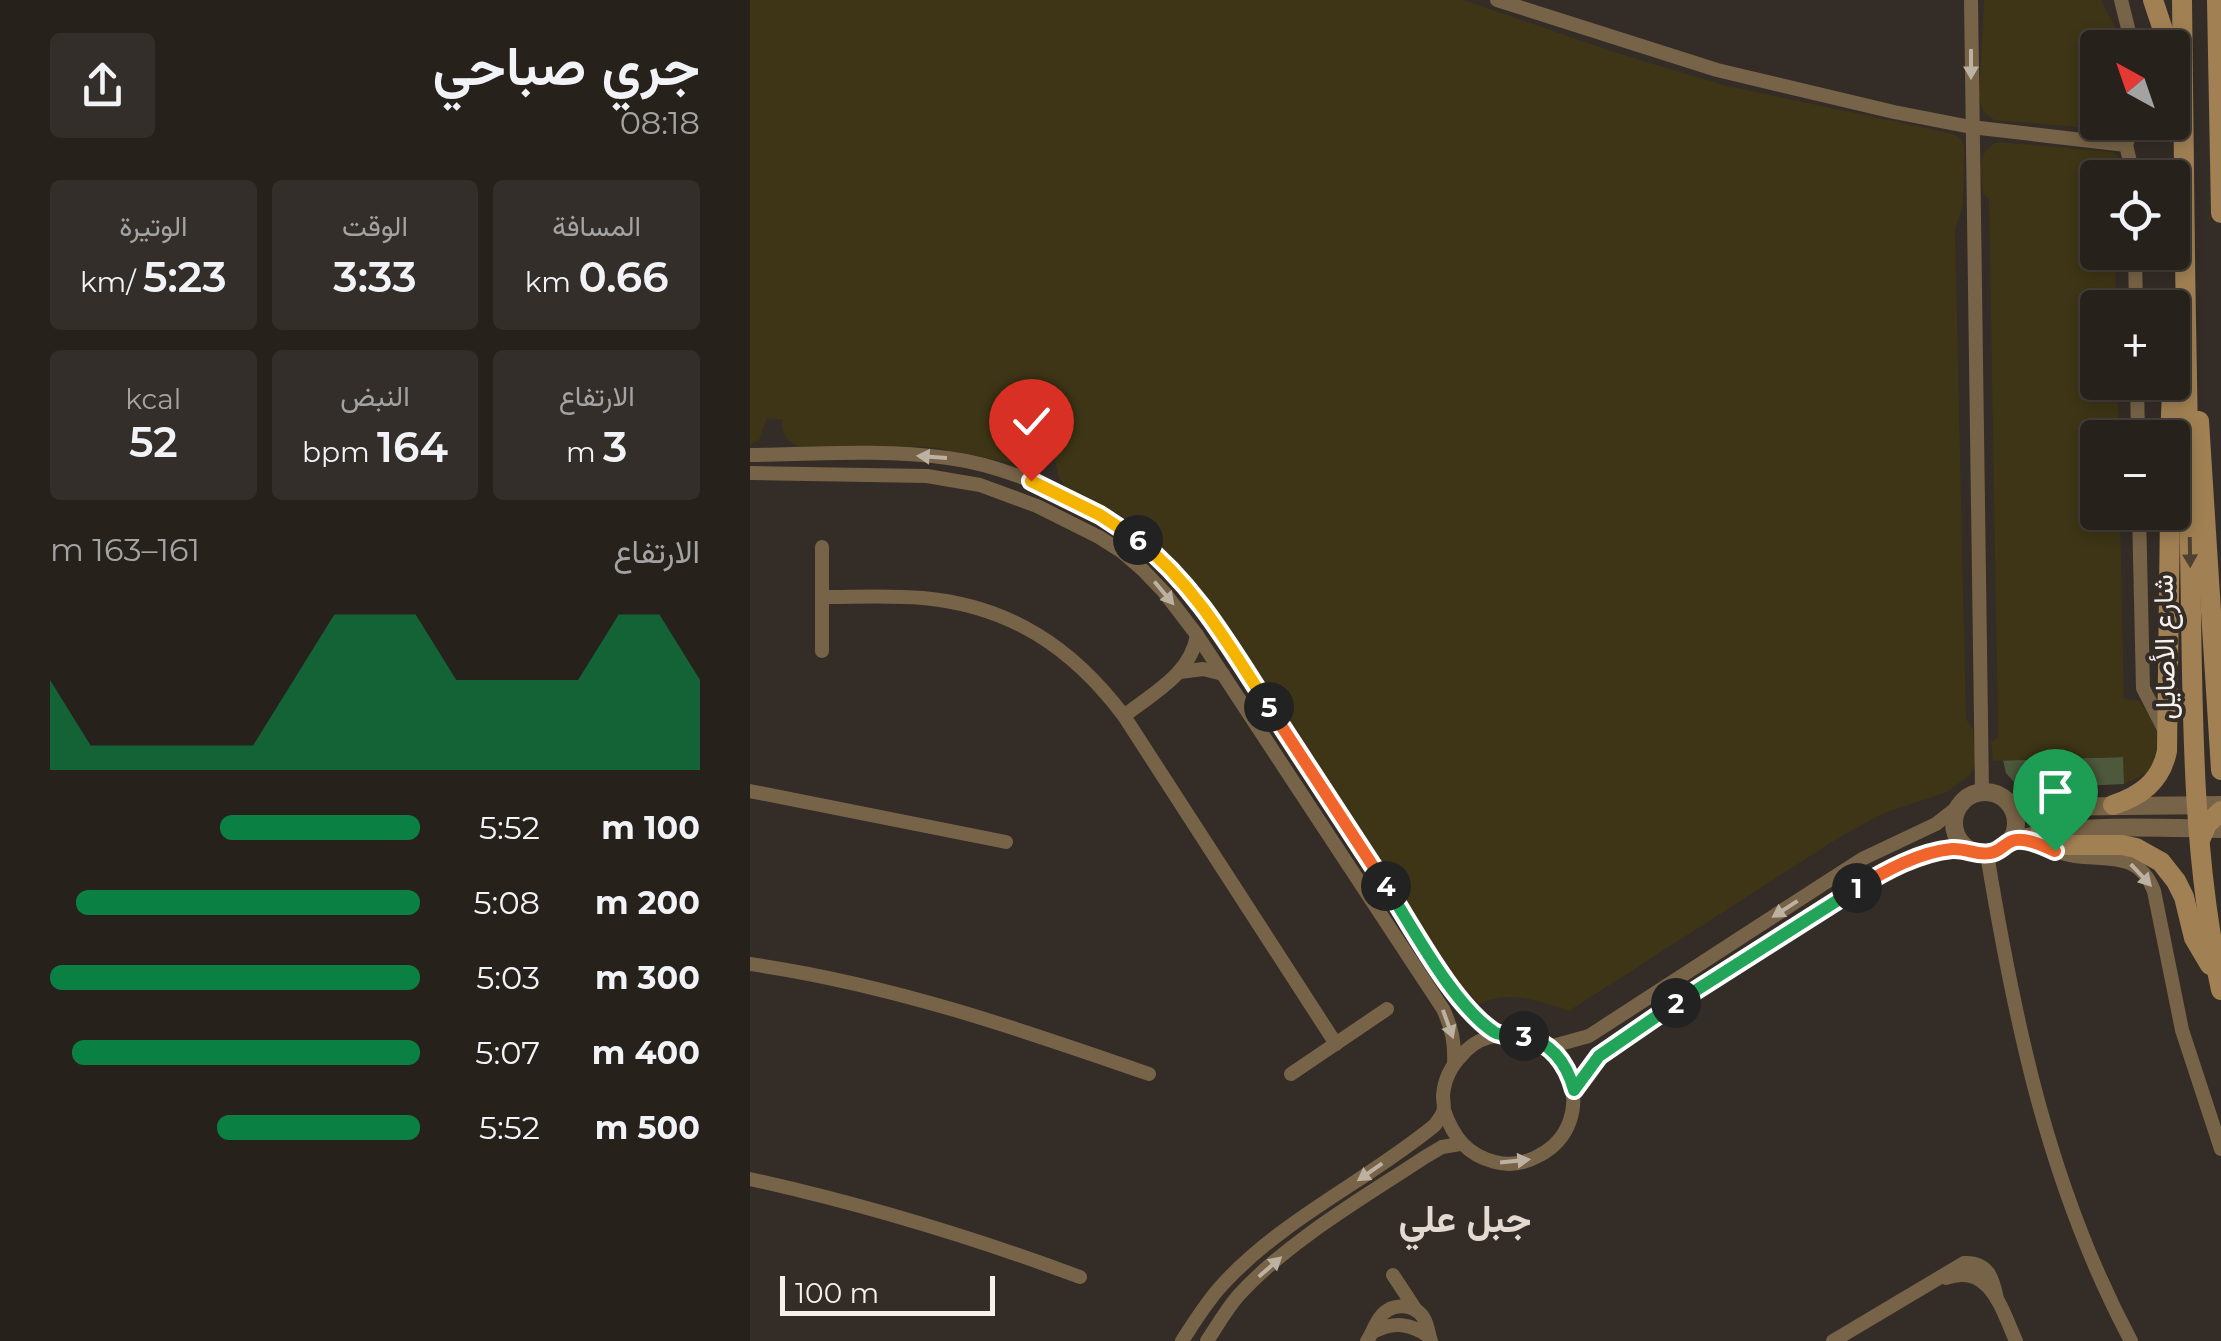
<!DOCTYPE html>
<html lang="ar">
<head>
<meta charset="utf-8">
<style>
	body { margin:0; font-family:Montserrat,Vazirmatn,sans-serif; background:#332e29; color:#f1f3f6; direction:rtl; height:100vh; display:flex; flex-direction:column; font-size:38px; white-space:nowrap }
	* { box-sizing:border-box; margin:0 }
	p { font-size:32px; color:#a4a3a3 }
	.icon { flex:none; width:55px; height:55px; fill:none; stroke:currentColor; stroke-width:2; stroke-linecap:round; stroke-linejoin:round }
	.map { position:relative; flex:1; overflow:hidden; direction:ltr }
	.drawer { display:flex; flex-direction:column; background:#27211c; width:750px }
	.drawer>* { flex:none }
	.needle { width:65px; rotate:320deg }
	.fabs { position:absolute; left:1330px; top:30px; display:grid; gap:20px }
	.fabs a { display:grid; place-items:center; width:110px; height:110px; border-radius:10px; background:#27211c; box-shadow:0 5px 15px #0003,0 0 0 2px #433e3b; font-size:50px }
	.scale { position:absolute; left:30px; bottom:25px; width:215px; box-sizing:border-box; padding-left:10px; border:5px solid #f6f0ec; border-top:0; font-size:28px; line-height:35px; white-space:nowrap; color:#f6f0ec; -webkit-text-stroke:8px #342c26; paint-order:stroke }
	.pin { position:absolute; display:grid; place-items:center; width:85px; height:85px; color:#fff; margin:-102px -42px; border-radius:50% 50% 50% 0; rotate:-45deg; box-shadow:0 0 10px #0007 }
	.pin .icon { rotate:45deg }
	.km { position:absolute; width:50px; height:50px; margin:-25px; border-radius:50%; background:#222; color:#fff; font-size:28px; line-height:50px; text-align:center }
	.round { display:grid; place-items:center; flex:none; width:105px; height:105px; border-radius:10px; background:#332e29 }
	.summary { display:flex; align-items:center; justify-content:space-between; height:170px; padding:0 50px }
	h1 { font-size:55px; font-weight:600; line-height:75px }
	.stats { display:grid; grid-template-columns:repeat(3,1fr); gap:15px; height:170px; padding:10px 50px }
	.stats div { display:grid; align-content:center; border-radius:10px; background:#332e29; text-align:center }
	.stats b { font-size:42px; font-weight:600 }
	.stats small { font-size:28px; font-weight:400 }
	.stats p { font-size:28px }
	.chart { height:280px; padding:20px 50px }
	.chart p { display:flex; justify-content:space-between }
	.chart svg { width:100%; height:180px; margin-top:10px; fill:#0b8043; opacity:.7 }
	ul { padding:0 50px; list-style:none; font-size:32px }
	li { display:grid; grid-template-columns:160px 120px 1fr; align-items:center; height:75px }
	li i { height:25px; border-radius:12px; background:#0b8043 }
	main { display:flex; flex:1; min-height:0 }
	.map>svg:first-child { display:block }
	.green { fill:#4e583c }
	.sand { fill:#3d3515 }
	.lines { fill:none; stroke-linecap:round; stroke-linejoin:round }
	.minor { stroke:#776347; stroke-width:14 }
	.tertiary { stroke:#776347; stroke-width:18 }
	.secondary { stroke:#a18053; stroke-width:20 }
	.oneway { fill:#bdb1a2 }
	.oneway2 { fill:#4f4131 }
	.split-1-casing { stroke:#fff; stroke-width:20 }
	.split-2-casing { stroke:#fff; stroke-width:20 }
	.split-3-casing { stroke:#fff; stroke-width:20 }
	.split-4-casing { stroke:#fff; stroke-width:20 }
	.split-5-casing { stroke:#fff; stroke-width:20 }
	.split-6-casing { stroke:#fff; stroke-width:20 }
	.split-7-casing { stroke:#fff; stroke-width:20 }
	.split-1 { stroke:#f0652b; stroke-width:12 }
	.split-2 { stroke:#22a559; stroke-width:12 }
	.split-3 { stroke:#22a559; stroke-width:12 }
	.split-4 { stroke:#22a559; stroke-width:12 }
	.split-5 { stroke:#f0652b; stroke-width:12 }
	.split-6 { stroke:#f5b400; stroke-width:12 }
	.split-7 { stroke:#f5b400; stroke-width:12 }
	.labels { text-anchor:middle; stroke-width:8; stroke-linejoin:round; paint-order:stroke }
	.street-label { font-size:28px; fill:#f6f0ec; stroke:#342c26 }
	.district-label { font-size:38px; font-weight:bold; fill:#e4dad1; stroke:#342c26 }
</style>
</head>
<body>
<main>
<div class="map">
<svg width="1471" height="1341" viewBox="0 0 1471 1341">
	<rect width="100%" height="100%" fill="#342c26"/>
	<polygon class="green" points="1374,757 1374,784 1270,789 1256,773 1253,760"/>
	<g class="sand">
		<path d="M0,0H714L864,52L973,85L1204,134L1211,139L1214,146L1213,206L1205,229L1216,719L1223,729L1226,765L1219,776L1197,792L1134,813L1090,837L819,1011C789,1001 759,989 729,1004L709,983L466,610C447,584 427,560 403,539C377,516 345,501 314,486L309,478L305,459L289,452L278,463L270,465L182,447L77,446L49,447C38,441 30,433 33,420L17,418L9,440L0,445Z"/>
		<path d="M1234,0H1351L1371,38L1373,47L1348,48V122L1374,123L1364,130L1244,120C1234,114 1230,107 1229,95Z"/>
		<path d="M1247,142L1363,152C1372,159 1376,166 1376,177L1348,178V252L1365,253L1366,307L1348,308V382L1367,383L1369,437L1348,438V512L1370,513L1374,699L1388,700C1411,729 1414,737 1400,772L1374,784L1373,757L1243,761L1241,742L1248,737L1239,199L1233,194C1232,172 1224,154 1247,142Z"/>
	</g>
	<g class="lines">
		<g class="minor">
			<polyline points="747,0 967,70 1144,112 1221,127 1376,145"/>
			<polyline points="1221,0 1232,792"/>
			<polyline points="1371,0 1383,48"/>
			<polyline points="1384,122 1376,145 1384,178"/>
			<polyline points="1385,252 1386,308"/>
			<polyline points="1387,382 1388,438"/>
			<path d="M0,455C66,454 132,449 198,458C266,467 351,508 403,552C427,572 445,596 463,620L695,978L720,1010L748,1035"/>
			<path d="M0,473L177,476L230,485L287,506L349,537L371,551L393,570L414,592L447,635L693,1009C702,1028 705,1043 704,1064"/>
			<polyline points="1389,512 1393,688 1415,731"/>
			<path d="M72,597C106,597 140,595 173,598C260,606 322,647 374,716L586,1044"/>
			<polyline points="72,651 72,547"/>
			<polyline points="430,672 453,669 473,674"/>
			<path d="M374,716C403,693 441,674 447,635"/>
			<polyline points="0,791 256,842"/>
			<path d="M1273,840C1289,844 1304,852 1320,855C1355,862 1388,849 1404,891L1432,1030L1471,1149"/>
			<path d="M1237,854C1265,1024 1299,1187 1381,1341"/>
			<path d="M0,964C139,984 267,1028 399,1074"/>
			<polyline points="799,1047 839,1036 1112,859 1186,824 1209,806"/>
			<polyline points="541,1074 637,1009"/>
			<path d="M823,1090L849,1057L867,1042C919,1008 971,974 1023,941C1083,903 1144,854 1216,848"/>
			<path d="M0,1179C113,1204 222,1237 330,1277"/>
			<polyline points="643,1275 666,1310"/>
			<path d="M1196,1278C1240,1262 1252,1310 1266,1341"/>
			<path d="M625,1331C644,1322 660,1323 678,1336"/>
			<path d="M432,1341C445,1321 457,1301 473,1284C534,1218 617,1181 685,1125C688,1120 692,1116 693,1112C695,1107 693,1101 693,1096C694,1081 701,1066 712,1055C722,1043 737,1036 752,1035C822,1028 851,1122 790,1155C776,1163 760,1166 745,1162C717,1155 703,1137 694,1110"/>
			<path d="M457,1341C467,1326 476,1310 488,1296C538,1241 613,1198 675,1157L692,1147L710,1144"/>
			<path d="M617,1341C622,1334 624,1326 629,1319C639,1303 662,1302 673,1317C678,1324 678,1333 681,1341"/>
			<path d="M1083,1341L1214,1263C1238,1262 1243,1278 1247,1299"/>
		</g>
		<g class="tertiary">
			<circle cx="1235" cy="823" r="31"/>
			<polyline points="1259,802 1282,807 1471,805"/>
			<path d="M1259,842C1318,822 1408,828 1471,829"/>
		</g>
		<g class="secondary">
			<polyline points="1403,0 1419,48"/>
			<path d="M1432,0C1433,184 1437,369 1440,553C1443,700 1440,846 1471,990"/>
			<polyline points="1467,0 1471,213"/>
			<polyline points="1449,421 1471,770"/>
			<polyline points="1420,438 1422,393 1427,365"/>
			<path d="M1363,805C1391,796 1411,781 1417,751L1420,512"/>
			<polyline points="1290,833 1315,845 1372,845 1386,848 1411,862 1426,881 1434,897 1444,938 1460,965"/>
			<polyline points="1450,840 1457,824 1471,811"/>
		</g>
	</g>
	<defs><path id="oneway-solid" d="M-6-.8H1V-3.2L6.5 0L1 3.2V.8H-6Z" transform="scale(2.5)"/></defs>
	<g class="oneway">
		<use href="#oneway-solid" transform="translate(1221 64) rotate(90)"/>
		<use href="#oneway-solid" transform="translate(182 457) rotate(-176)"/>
		<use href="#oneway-solid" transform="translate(414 593) rotate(50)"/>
		<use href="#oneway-solid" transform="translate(1391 875) rotate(47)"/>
		<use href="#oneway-solid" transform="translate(1035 909) rotate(147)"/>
		<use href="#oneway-solid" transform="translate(698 1024) rotate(70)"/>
		<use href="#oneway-solid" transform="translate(765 1161) rotate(-6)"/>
		<use href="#oneway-solid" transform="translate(620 1172) rotate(145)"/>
		<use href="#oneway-solid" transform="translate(520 1267) rotate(-41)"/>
	</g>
	<use class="oneway2" href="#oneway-solid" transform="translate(1440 552) rotate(89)"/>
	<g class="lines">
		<defs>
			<path id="split-1" d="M1107,888C1135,871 1169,852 1202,849C1217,848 1227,856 1240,853C1249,852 1252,846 1260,842C1272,835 1294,846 1305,851"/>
			<polyline id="split-2" points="926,1003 1107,888"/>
			<path id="split-3" d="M774,1036C802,1043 817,1064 824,1090L849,1056L926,1003"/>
			<path id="split-4" d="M636,886C663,928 703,1005 744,1032C752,1037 764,1034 774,1036"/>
			<polyline id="split-5" points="519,707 636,886"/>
			<path id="split-6" d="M388,540C445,585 480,647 519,707"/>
			<polyline id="split-7" points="281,481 350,515 388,540"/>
		</defs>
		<use href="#split-1" class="split-1-casing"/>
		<use href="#split-2" class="split-2-casing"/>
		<use href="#split-3" class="split-3-casing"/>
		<use href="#split-4" class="split-4-casing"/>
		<use href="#split-5" class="split-5-casing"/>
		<use href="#split-6" class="split-6-casing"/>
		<use href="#split-7" class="split-7-casing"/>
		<use href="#split-1" class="split-1"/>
		<use href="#split-2" class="split-2"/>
		<use href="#split-3" class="split-3"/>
		<use href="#split-4" class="split-4"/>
		<use href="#split-5" class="split-5"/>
		<use href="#split-6" class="split-6"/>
		<use href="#split-7" class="split-7"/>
	</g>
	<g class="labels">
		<g class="street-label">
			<text transform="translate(1414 647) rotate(-91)" y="10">شارع الأصايل</text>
		</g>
		<g class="district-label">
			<text x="715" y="1232">جبل علي</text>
		</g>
	</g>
</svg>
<div class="fabs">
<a><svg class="needle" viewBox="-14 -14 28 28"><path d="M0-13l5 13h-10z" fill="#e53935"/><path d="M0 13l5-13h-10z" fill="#a4a3a3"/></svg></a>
<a><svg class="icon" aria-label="locate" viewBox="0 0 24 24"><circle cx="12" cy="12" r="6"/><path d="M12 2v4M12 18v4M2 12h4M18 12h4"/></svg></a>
<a>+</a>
<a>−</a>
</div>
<div class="scale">100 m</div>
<div class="pin" style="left:1305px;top:851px;background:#1e9e55"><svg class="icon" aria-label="arrive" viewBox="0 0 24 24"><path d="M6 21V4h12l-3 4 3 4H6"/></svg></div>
<div class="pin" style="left:281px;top:481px;background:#d93025"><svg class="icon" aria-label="check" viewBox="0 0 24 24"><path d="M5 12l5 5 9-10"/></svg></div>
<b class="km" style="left:1107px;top:888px">1</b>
<b class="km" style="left:926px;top:1003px">2</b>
<b class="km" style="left:774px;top:1036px">3</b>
<b class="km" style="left:636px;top:886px">4</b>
<b class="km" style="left:519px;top:707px">5</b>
<b class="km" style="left:388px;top:540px">6</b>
</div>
<section class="drawer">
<div class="summary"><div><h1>جري صباحي</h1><p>08:18</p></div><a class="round"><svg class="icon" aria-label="share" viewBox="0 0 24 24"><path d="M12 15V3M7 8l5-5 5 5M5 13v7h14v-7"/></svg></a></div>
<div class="stats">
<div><p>المسافة</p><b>0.66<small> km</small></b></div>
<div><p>الوقت</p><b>3:33</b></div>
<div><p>الوتيرة</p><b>5:23<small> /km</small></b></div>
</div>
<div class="stats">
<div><p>الارتفاع</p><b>3<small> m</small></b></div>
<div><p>النبض</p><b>164<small> bpm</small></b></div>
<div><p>kcal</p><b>52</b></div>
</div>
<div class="chart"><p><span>الارتفاع</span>161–163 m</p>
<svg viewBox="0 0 160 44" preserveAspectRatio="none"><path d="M0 44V22L10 38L20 38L30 38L40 38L50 38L60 22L70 6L80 6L90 6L100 22L110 22L120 22L130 22L140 6L150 6L160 22V44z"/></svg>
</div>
<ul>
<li><b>100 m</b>5:52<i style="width:54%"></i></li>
<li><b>200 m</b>5:08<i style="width:93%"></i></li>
<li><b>300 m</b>5:03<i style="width:100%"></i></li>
<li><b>400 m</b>5:07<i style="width:94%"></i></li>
<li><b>500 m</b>5:52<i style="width:55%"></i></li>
</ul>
</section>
</main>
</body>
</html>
